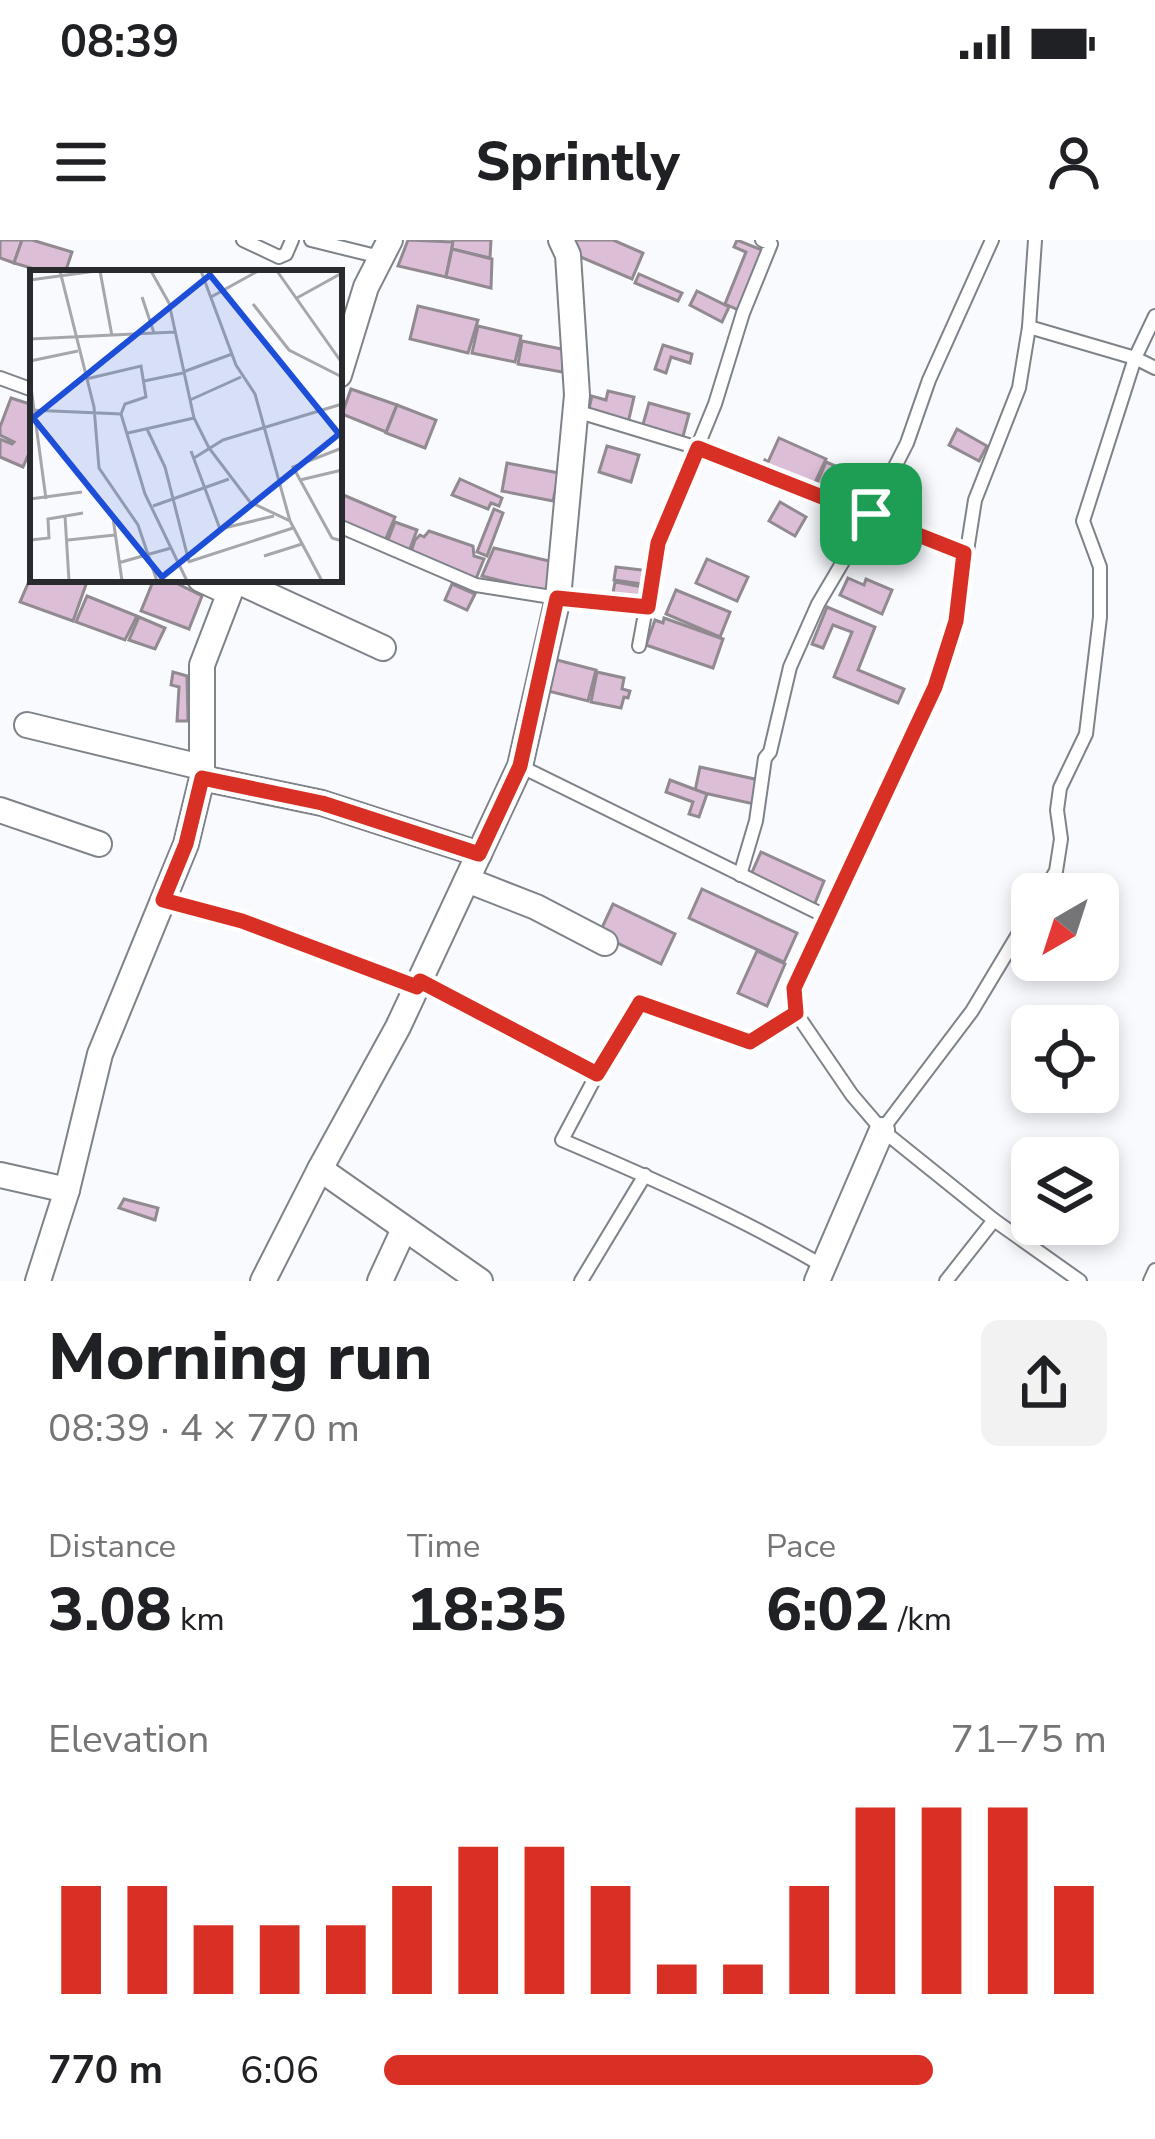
<!DOCTYPE html>
<html lang="en">
<head>
<meta charset="utf-8">
<style>
	body { margin:0; font-family:"Nunito Sans",sans-serif; background:#f2f2f2; color:#202124; height:100vh; display:flex; flex-direction:column; font-size:45px; white-space:nowrap }
	* { box-sizing:border-box; margin:0 }
	p { font-size:39px; color:#757577 }
	.icon { flex:none; width:66px; height:66px; fill:none; stroke:currentColor; stroke-width:2; stroke-linecap:round; stroke-linejoin:round }
	.map { position:relative; height:1041px; overflow:hidden }
	.panel { display:flex; flex-direction:column; background:#fff; flex:1 }
	.panel>* { flex:none }
	.needle { width:78px; rotate:219deg }
	.tools { position:absolute; left:1011px; top:633px; display:grid; gap:24px }
	.tools a { display:grid; place-items:center; width:108px; height:108px; border-radius:18px; background:#fff; box-shadow:0 6px 18px #0003; font-size:60px }
	.pin { position:absolute; display:grid; place-items:center; width:102px; height:102px; color:#fff; margin:-51px; border-radius:24px; box-shadow:0 6px 18px #0006 }
	.round { display:grid; place-items:center; flex:none; width:126px; height:126px; border-radius:18px; background:#f2f2f2 }
	.overview { display:flex; align-items:center; justify-content:space-between; height:204px; padding:0 48px }
	h1 { font-size:66px; font-weight:800; line-height:90px }
	.stats { display:grid; grid-template-columns:repeat(3,1fr); gap:18px; height:204px; padding:12px 48px }
	.stats div { display:grid; align-content:center }
	.stats b { font-size:60px; font-weight:800 }
	.stats small { font-size:33px; font-weight:400 }
	.stats p { font-size:33px }
	.chart { height:336px; padding:24px 48px }
	.chart p { display:flex; justify-content:space-between }
	.chart svg { width:100%; height:216px; margin-top:12px; stroke:#d93025; stroke-width:6 }
	ul { padding:0 48px; list-style:none; font-size:39px }
	li { display:grid; grid-template-columns:192px 144px 1fr; align-items:center; height:90px }
	li i { height:30px; border-radius:15px; background:#d93025 }
	.status { display:flex; justify-content:space-between; align-items:center; height:84px; padding:0 60px; background:#fff; direction:ltr }
	.status svg { height:33px; fill:currentColor }
	header { display:flex; justify-content:space-between; align-items:center; height:156px; padding:0 48px; background:#fff; font-size:54px; font-weight:800 }
	.map>svg:first-child { display:block }
	.building { fill:#dcbed7; stroke:#918a90; stroke-width:3 }
	.lines { fill:none; stroke-linecap:round; stroke-linejoin:round }
	.service-casing { stroke:#7e8289; stroke-width:16 }
	.minor-casing { stroke:#7e8289; stroke-width:28 }
	.service { stroke:#fff; stroke-width:12 }
	.minor { stroke:#fff; stroke-width:24 }
	.route-casing { stroke:#fff; stroke-width:24 }
	.route { stroke:#d93025; stroke-width:15 }
	.inset-road { fill:none; stroke:#a5a7aa; stroke-width:3 }
	.view { fill:#1d4ed8; fill-opacity:0.15; stroke:#1d4ed8; stroke-width:6 }
	.inset-edge { fill:none; stroke:#282a2d; stroke-width:6 }
</style>
</head>
<body>
<div class="status"><b>08:39</b><svg viewBox="0 0 49 12"><path d="M0 12V9h3v3zM5 12V6h3v6zM10 12V3h3v9zM15 12V0h3v12zM26 1h20v11H26zM47 4h2v5h-2z"/></svg></div>
<header><svg class="icon" aria-label="menu" viewBox="0 0 24 24"><path d="M4 6h16M4 12h16M4 18h16"/></svg>Sprintly<svg class="icon" aria-label="person" viewBox="0 0 24 24"><circle cx="12" cy="8" r="4"/><path d="M4 21q1-7 8-7t8 7"/></svg></header>
<div class="map">
<svg width="1155" height="1041" viewBox="0 0 1155 1041">
	<rect width="100%" height="100%" fill="#f9fafe"/>
	<g class="building">
		<polygon points="0,0 22,0 14,23 0,18"/>
		<polygon points="22,0 32,0 72,12 65,33 48,33 14,23"/>
		<polygon points="408,0 453,2 446,37 398,26"/>
		<polygon points="453,0 491,0 490,18 452,9"/>
		<polygon points="570,0 613,0 643,13 632,39 569,12"/>
		<polygon points="737,0 767,12 743,72 725,64 746,12 734,7"/>
		<polygon points="452,9 492,19 491,48 446,37"/>
		<polygon points="639,34 682,53 678,61 635,43"/>
		<polygon points="697,51 729,67 722,82 690,65"/>
		<polygon points="418,66 478,80 468,113 410,99"/>
		<polygon points="478,86 521,96 515,122 472,113"/>
		<polygon points="522,101 566,110 562,132 518,124"/>
		<polygon points="663,105 692,114 690,123 671,117 666,133 655,129"/>
		<polygon points="351,149 397,165 386,192 342,174"/>
		<polygon points="608,151 634,157 628,183 588,173 592,156 606,160"/>
		<polygon points="11,158 33,165 30,176 33,177 33,204 23,227 0,217 0,199 12,204 14,202 0,195 0,187"/>
		<polygon points="649,163 689,174 682,200 642,188"/>
		<polygon points="397,165 436,180 425,208 386,193"/>
		<polygon points="957,189 987,206 979,221 949,205"/>
		<polygon points="779,198 826,219 812,249 761,227 765,220 768,222"/>
		<polygon points="607,206 639,215 631,242 599,232"/>
		<polygon points="826,222 852,233 841,259 815,248"/>
		<polygon points="507,223 559,233 553,261 502,251"/>
		<polygon points="852,236 881,249 871,273 842,260"/>
		<polygon points="460,239 502,258 499,266 491,263 488,269 452,255"/>
		<polygon points="341,254 395,277 384,303 339,284"/>
		<polygon points="780,262 806,277 795,296 769,281"/>
		<polygon points="494,269 503,273 487,316 477,312"/>
		<polygon points="395,282 417,290 408,314 386,305"/>
		<polygon points="429,291 473,306 474,316 484,319 475,341 410,315 415,300 420,295 424,297"/>
		<polygon points="494,308 553,322 549,353 482,336"/>
		<polygon points="707,319 748,337 737,361 696,343"/>
		<polygon points="616,327 651,331 649,345 614,340"/>
		<polygon points="33,332 33,339 88,339 73,381 20,362"/>
		<polygon points="848,338 864,345 866,339 892,350 882,374 840,355"/>
		<polygon points="154,339 163,342 168,339 202,356 189,389 141,371"/>
		<polygon points="615,342 649,348 646,363 612,358"/>
		<polygon points="452,344 475,354 467,370 445,360"/>
		<polygon points="676,350 730,372 720,397 666,374"/>
		<polygon points="87,356 137,376 125,400 76,382"/>
		<polygon points="827,367 875,387 858,430 904,449 898,463 834,437 852,392 833,385 823,408 812,404"/>
		<polygon points="139,377 165,388 155,409 129,400"/>
		<polygon points="664,378 723,399 713,428 646,405 655,380 663,383"/>
		<polygon points="557,420 596,430 588,461 548,451"/>
		<polygon points="173,432 187,436 188,481 177,481 179,447 171,445"/>
		<polygon points="597,432 624,438 622,449 630,451 628,458 624,457 621,468 591,462"/>
		<polygon points="700,527 759,540 754,564 695,551"/>
		<polygon points="670,540 707,554 699,577 689,574 693,562 666,552"/>
		<polygon points="761,612 824,641 813,668 749,639"/>
		<polygon points="702,649 797,693 784,722 689,678"/>
		<polygon points="613,664 675,694 661,724 599,694"/>
		<polygon points="757,711 785,724 767,766 738,753"/>
		<polygon points="124,959 158,968 155,980 119,968"/>
	</g>
	<g class="lines">
		<defs>
			<g id="service">
				<polyline points="243,0 279,17 286,14 292,0"/>
				<polyline points="311,0 380,17"/>
				<polyline points="1035,0 1029,87 1019,148 975,260 956,381 935,447 794,748 796,773 852,855 882,890 994,980 1080,1041"/>
				<polyline points="1029,87 1135,118 1155,128"/>
				<polyline points="0,138 33,150"/>
				<polyline points="576,171 698,208 964,313"/>
				<polyline points="339,286 476,345 558,358 648,367"/>
				<polyline points="639,406 658,303 715,164 743,73 771,4 762,0"/>
				<polyline points="520,526 827,677"/>
				<polyline points="740,635 756,581 765,518 770,512 790,427 818,364 871,274 907,203 929,140 992,0"/>
				<polyline points="1042,654 1056,631 1061,599 1057,570 1060,548 1086,494 1100,377 1100,327 1083,281 1135,118 1155,76"/>
				<polyline points="163,660 242,681 416,746"/>
				<polyline points="420,741 597,834"/>
				<path d="M796,773L750,802L641,763L597,834L562,900C651,938 740,977 823,1026"/>
				<polyline points="882,890 972,771 1032,671"/>
				<polyline points="581,1041 645,935"/>
				<polyline points="946,1041 994,980"/>
				<polyline points="1150,1041 1155,1030"/>
			</g>
			<g id="minor">
				<polyline points="339,135 366,47 390,0"/>
				<polyline points="200,339 228,352"/>
				<polyline points="235,340 383,408"/>
				<polyline points="27,485 201,527"/>
				<polyline points="202,538 322,563 479,614"/>
				<polyline points="0,570 99,604"/>
				<polyline points="467,640 536,667 605,703"/>
				<polyline points="320,929 480,1041"/>
				<polyline points="0,935 67,950"/>
				<polyline points="38,1041 67,950 100,814 186,604 202,538 202,425 235,339"/>
				<polyline points="263,1041 320,929 398,787 520,526 558,358 577,155 568,15 561,0"/>
				<polyline points="380,1041 404,989"/>
				<polyline points="817,1041 882,890"/>
			</g>
		</defs>
		<use href="#service" class="service-casing"/>
		<use href="#minor" class="minor-casing"/>
		<use href="#service" class="service"/>
		<use href="#minor" class="minor"/>
	</g>
	<g class="lines">
		<defs>
			<polygon id="route" points="698,208 964,313 956,381 935,447 794,748 796,773 750,802 640,763 597,834 420,741 417,747 242,681 163,660 186,604 202,538 322,563 479,614 520,526 557,358 648,367 658,303"/>
		</defs>
		<use href="#route" class="route-casing"/>
		<use href="#route" class="route"/>
	</g>
	<g transform="translate(30 30)">
		<rect width="312" height="312" fill="#f9fafe"/>
		<path class="inset-road" d="M30,1L64,137L69,198L108,255L127,311M70,1L82,66M121,1L139,33L164,148L179,178L220,232L260,251L292,311M171,1L206,95L225,124L260,251M247,1L312,93M0,10L66,1M112,27L124,63M181,27L228,1M265,29L312,3M223,34L259,80L312,107M0,69L145,62M0,91L48,81M153,102L202,84M56,109L111,96L116,127L95,134L91,144M0,110L16,229M114,111L153,103M160,130L211,107M0,140L91,144L115,224L157,311M117,159L135,197L159,292M98,163L164,148M312,178L263,197L302,268L312,271M161,181L190,259L244,246M164,188L193,170L312,134M270,210L312,200M0,229L52,222M123,236L199,209M35,246L39,311M83,248L92,311M0,270L19,268L18,249L53,243M38,270L85,265M234,286L272,274M158,292L263,258M88,293L141,278"/>
		<path class="view" d="M180,5L309,164L132,307L3,148Z"/>
		<rect width="312" height="312" class="inset-edge"/>
	</g>
</svg>
<div class="tools">
<a><svg class="needle" viewBox="-14 -14 28 28"><path d="M0-13l5 13h-10z" fill="#e53935"/><path d="M0 13l5-13h-10z" fill="#757577"/></svg></a>
<a><svg class="icon" aria-label="locate" viewBox="0 0 24 24"><circle cx="12" cy="12" r="6"/><path d="M12 2v4M12 18v4M2 12h4M18 12h4"/></svg></a>
<a><svg class="icon" aria-label="layers" viewBox="0 0 24 24"><path d="M12 4l9 5-9 5-9-5zM3 14l9 5 9-5"/></svg></a>
</div>
<div class="pin" style="left:871px;top:274px;background:#1e9e55"><svg class="icon" aria-label="arrive" viewBox="0 0 24 24"><path d="M6 21V4h12l-3 4 3 4H6"/></svg></div>
</div>
<section class="panel">
<div class="overview"><div><h1>Morning run</h1><p>08:39 · 4 × 770 m</p></div><a class="round"><svg class="icon" aria-label="share" viewBox="0 0 24 24"><path d="M12 15V3M7 8l5-5 5 5M5 13v7h14v-7"/></svg></a></div>
<div class="stats">
<div><p>Distance</p><b>3.08<small> km</small></b></div>
<div><p>Time</p><b>18:35</b></div>
<div><p>Pace</p><b>6:02<small> /km</small></b></div>
</div>
<div class="chart"><p><span>Elevation</span>71–75 m</p>
<svg viewBox="0 0 160 44" preserveAspectRatio="none"><path d="M5 44V22M15 44V22M25 44V30M35 44V30M45 44V30M55 44V22M65 44V14M75 44V14M85 44V22M95 44V38M105 44V38M115 44V22M125 44V6M135 44V6M145 44V6M155 44V22"/></svg>
</div>
<ul>
<li><b>770 m</b>6:06<i style="width:76%"></i></li>
</ul>
</section>
</body>
</html>
